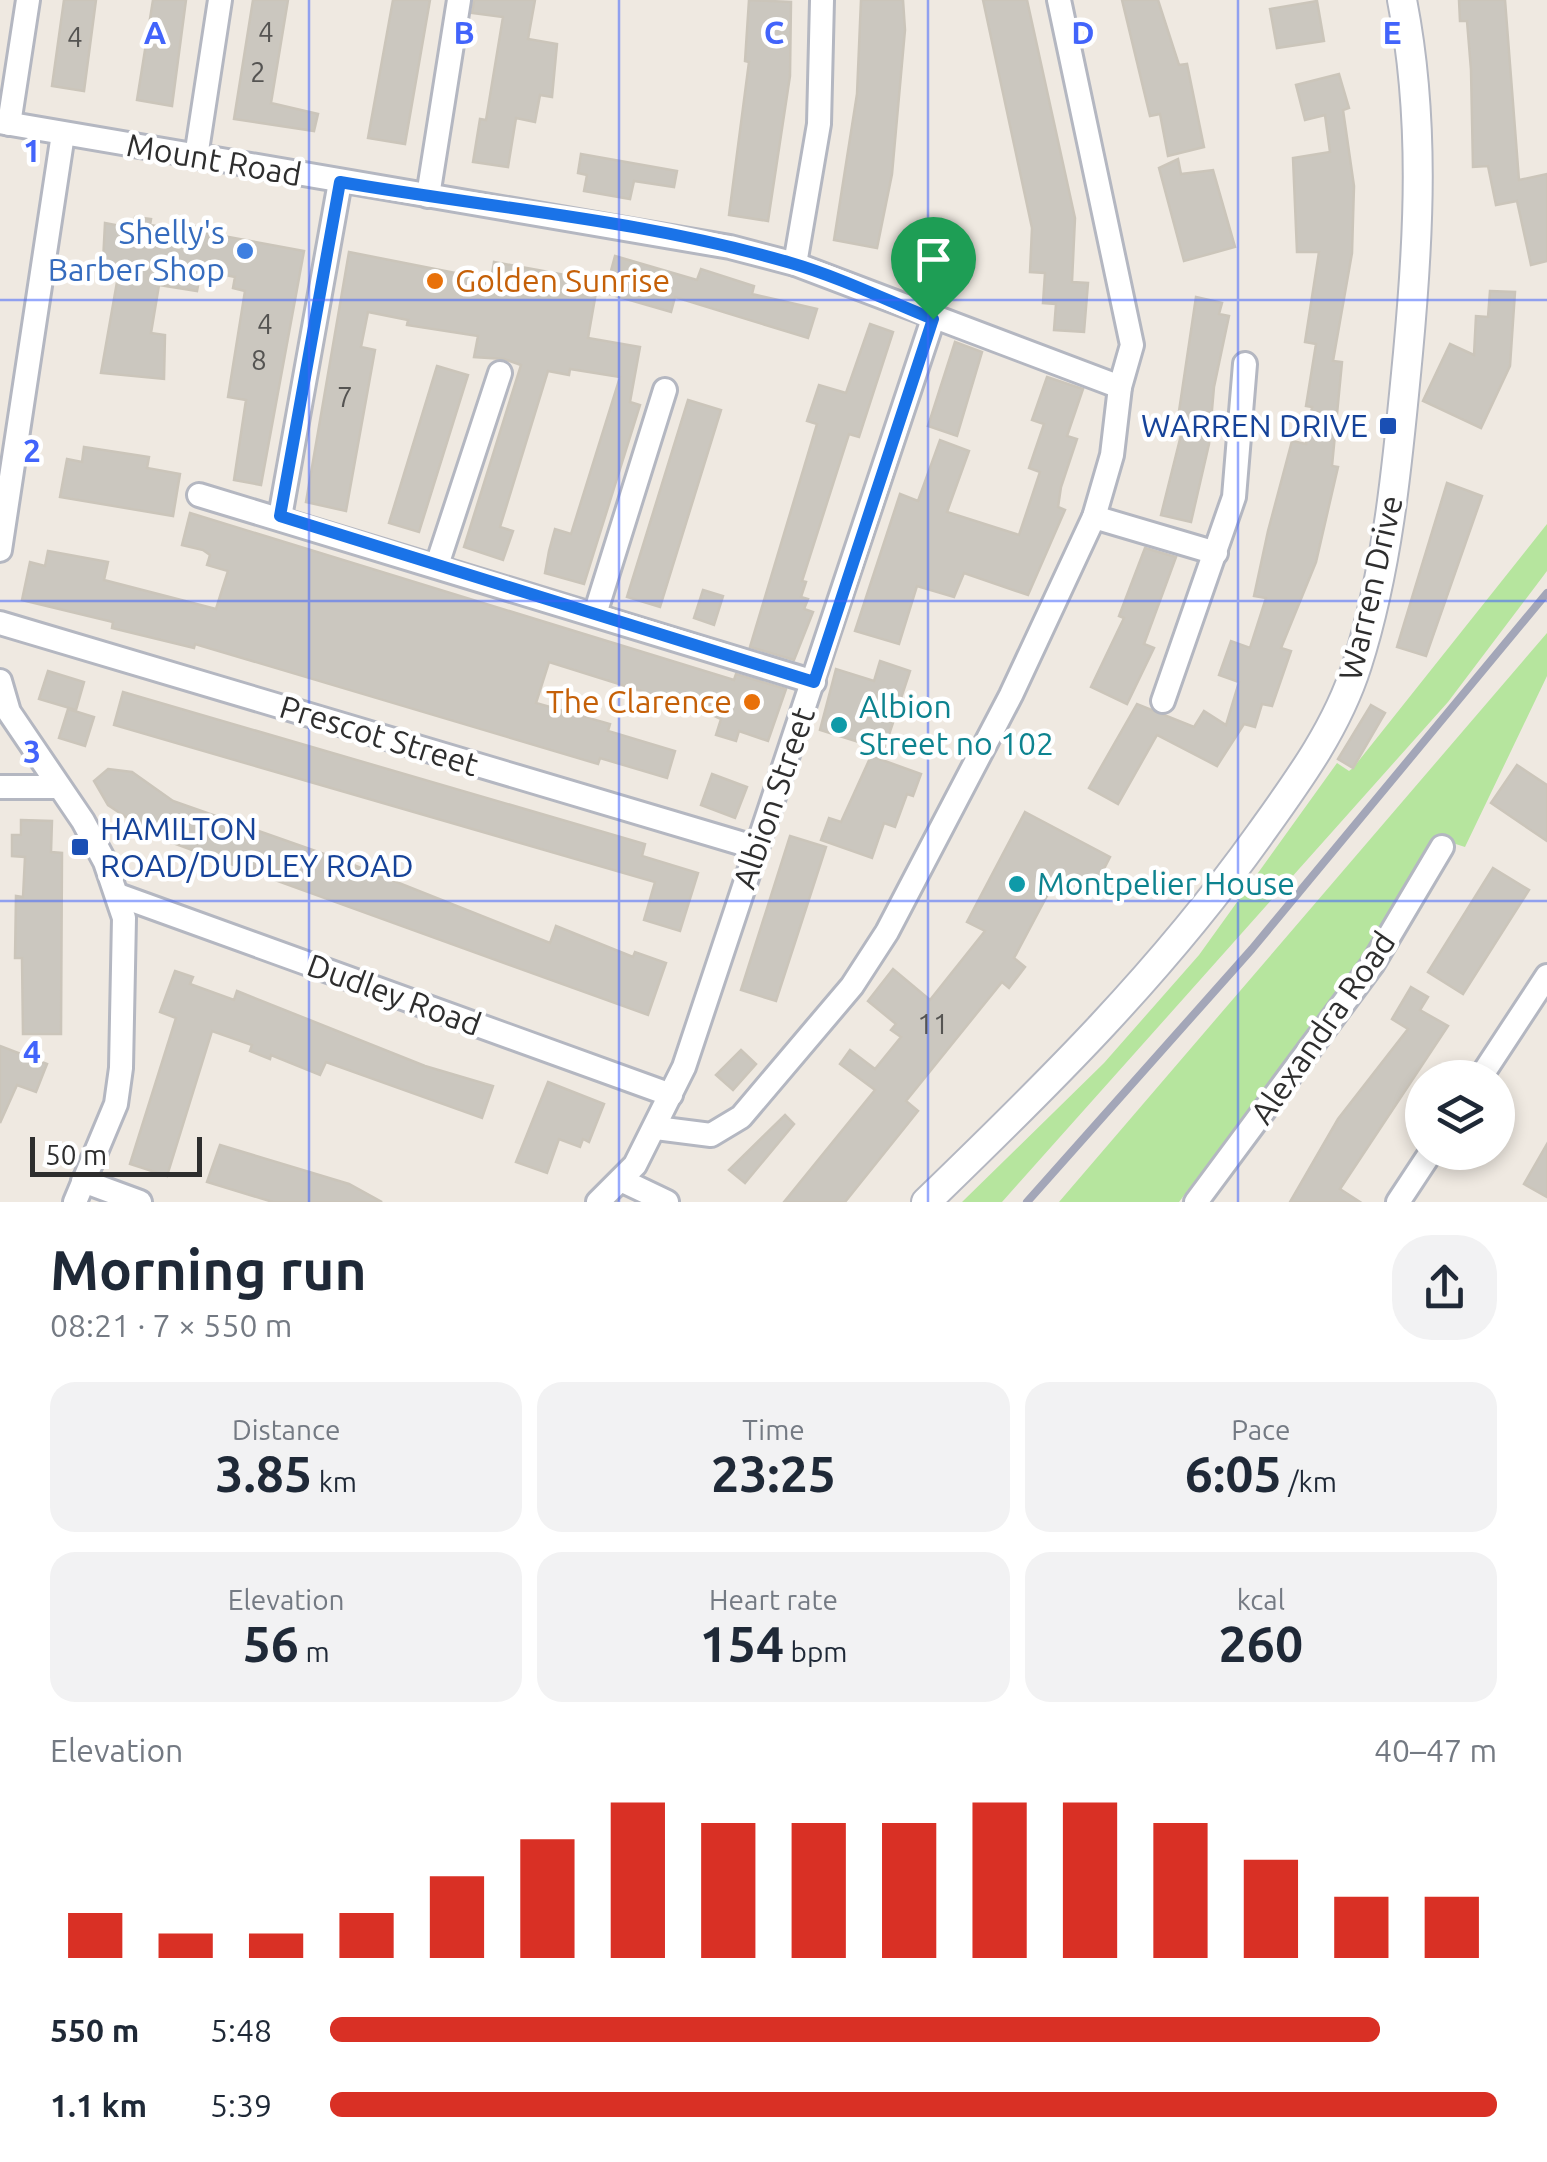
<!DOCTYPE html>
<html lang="en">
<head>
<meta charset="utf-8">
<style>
	body { margin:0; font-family:Ubuntu,sans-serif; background:#f2f2f3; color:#1f2937; height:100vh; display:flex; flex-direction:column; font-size:38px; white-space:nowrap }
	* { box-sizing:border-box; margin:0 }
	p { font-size:32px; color:#747a83 }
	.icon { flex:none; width:55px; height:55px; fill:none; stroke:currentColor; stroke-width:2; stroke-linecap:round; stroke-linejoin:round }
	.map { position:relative; height:1202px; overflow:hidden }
	.panel { display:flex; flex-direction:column; background:#fff; flex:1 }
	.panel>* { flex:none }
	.tools { position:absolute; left:1405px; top:1060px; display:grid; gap:20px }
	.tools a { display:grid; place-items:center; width:110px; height:110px; border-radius:50%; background:#fff; box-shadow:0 5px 15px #0003; font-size:50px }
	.scale { position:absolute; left:30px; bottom:25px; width:172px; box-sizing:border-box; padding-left:10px; border:5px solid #2e2e2e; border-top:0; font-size:28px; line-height:35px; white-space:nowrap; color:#2e2e2e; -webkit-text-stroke:8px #fff; paint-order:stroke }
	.pin { position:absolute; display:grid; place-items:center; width:85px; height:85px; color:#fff; margin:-102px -42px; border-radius:50% 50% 50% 0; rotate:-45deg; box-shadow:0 0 10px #0007 }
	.pin .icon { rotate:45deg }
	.round { display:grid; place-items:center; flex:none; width:105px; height:105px; border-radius:40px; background:#f2f2f3 }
	.head { display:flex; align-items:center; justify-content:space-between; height:170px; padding:0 50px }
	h1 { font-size:55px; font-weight:700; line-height:75px }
	.stats { display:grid; grid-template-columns:repeat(3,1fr); gap:15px; height:170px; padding:10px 50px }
	.stats div { display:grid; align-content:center; border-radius:25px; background:#f2f2f3; text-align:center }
	.stats b { font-size:50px; font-weight:700 }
	.stats small { font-size:28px; font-weight:400 }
	.stats p { font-size:28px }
	.chart { height:280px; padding:20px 50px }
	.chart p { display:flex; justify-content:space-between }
	.chart svg { width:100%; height:180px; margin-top:10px; stroke:#d93025; stroke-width:6 }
	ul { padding:0 50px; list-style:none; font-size:32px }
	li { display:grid; grid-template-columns:160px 120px 1fr; align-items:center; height:75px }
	li i { height:25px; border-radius:12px; background:#d93025 }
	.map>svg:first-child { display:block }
	.green { fill:#b6e59e }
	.building { fill:#cbc7bf; stroke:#cbc5ba; stroke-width:2.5 }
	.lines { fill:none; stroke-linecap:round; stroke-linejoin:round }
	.minor-casing { stroke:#b4b7c1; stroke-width:28 }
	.tertiary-casing { stroke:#b4b7c1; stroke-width:32 }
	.minor { stroke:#fff; stroke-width:22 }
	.tertiary { stroke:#fff; stroke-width:28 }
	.rail { stroke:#a3a6b8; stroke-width:8 }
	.route-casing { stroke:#fff; stroke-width:20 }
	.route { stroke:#1a73e8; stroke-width:12 }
	.grid { fill:none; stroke:#4264fb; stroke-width:2.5; stroke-opacity:0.55 }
	.shop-dot { fill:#3f7fe0; stroke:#fff; stroke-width:4 }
	.food-dot { fill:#e8710a; stroke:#fff; stroke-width:4 }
	.transit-dot { fill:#1a4fb4; stroke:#fff; stroke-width:4 }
	.culture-dot { fill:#0f9aa8; stroke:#fff; stroke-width:4 }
	.labels { text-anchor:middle; stroke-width:9; stroke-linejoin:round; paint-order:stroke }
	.number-label { font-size:28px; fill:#555452 }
	.street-label { font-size:32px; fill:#2e2e2e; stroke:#fff }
	.shop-label { font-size:32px; fill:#366cbe; stroke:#fff; text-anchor:end }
	.food-label { font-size:32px; fill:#c56008; stroke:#fff; text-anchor:start }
	.transit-label { font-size:32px; fill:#164399; stroke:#fff; text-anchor:end }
	.culture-label { font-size:32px; fill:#0d838f; stroke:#fff; text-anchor:start }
	.grid-label { font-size:32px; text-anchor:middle; font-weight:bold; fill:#4264fb; stroke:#fff; stroke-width:9; stroke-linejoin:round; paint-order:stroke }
</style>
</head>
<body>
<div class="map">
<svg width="1547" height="1202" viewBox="0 0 1547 1202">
	<rect width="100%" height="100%" fill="#efe9e1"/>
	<g class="green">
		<polygon points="1547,524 1547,571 1448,702 1002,1202 962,1202 1104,1063 1199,955 1337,763 1349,771 1353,768"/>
		<polygon points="1547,633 1547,676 1465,847 1440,839 1391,921 1179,1202 1059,1202"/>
	</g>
	<g class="building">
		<polygon points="64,0 96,0 84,91 52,86"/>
		<polygon points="153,0 186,0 172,106 137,100"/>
		<polygon points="253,0 288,0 271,103 318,114 314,131 234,119"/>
		<polygon points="393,0 430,0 405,144 368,138"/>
		<polygon points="474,0 535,0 528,39 557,44 552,97 540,95 535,122 516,118 508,167 473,162 480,119 486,120 503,17 472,13"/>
		<polygon points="749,0 791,2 790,76 768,221 729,215 749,62 745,61"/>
		<polygon points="861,0 903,0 905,30 892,174 877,248 834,240 857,94"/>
		<polygon points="983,0 1027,0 1075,218 1072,282 1088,283 1084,332 1054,330 1056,304 1043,303 1045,273 1030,272 1032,228"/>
		<polygon points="1122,0 1158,0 1179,65 1187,64 1204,147 1168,156 1160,114 1150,116"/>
		<polygon points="1459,0 1505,0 1519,180 1547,174 1547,261 1531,265 1517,201 1496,205 1488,166 1473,167 1471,70 1467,21 1460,21"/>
		<polygon points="1317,1 1324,41 1277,48 1270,9"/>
		<polygon points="1339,74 1349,108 1343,110 1354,186 1352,253 1333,361 1342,362 1332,466 1338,467 1316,562 1281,648 1291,651 1272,706 1262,704 1255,727 1244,724 1217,766 1157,735 1118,804 1089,788 1137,704 1194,727 1204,711 1226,725 1239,682 1219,675 1231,641 1250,648 1266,598 1254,596 1268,531 1292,441 1306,444 1312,407 1306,406 1316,344 1305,342 1319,252 1297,252 1293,158 1330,152 1325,115 1305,120 1296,85"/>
		<polygon points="581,154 677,171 674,187 634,181 630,199 584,191 587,175 578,173"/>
		<polygon points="1178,159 1181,174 1213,170 1235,247 1184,261 1159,168"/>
		<polygon points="135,217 151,219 150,225 187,231 188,225 208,229 207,233 304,251 261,485 234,480 246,400 228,397 245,291 233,288 235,277 201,270 197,291 159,285 151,333 165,335 164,379 101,373 120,265 103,262 105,223 131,228"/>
		<polygon points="349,252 491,280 494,262 598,281 588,338 640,347 630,402 640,405 584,584 545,573 549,551 555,529 571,534 620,377 570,369 569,375 548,371 500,527 513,531 503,560 464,547 521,365 504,359 474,357 478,336 407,325 408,320 368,312 361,347 375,350 346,511 306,502"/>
		<polygon points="615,256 697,280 701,269 754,286 752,294 817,309 808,338 675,297 671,312 605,293"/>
		<polygon points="1490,291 1515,292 1510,366 1481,428 1423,401 1450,344 1474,355 1476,316 1488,317"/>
		<polygon points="1196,297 1222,303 1219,314 1229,316 1214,387 1209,444 1191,522 1161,515 1185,419 1178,418"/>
		<polygon points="870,324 893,332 859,437 849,434 802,581 806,582 801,597 808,599 804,609 813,612 794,660 750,647 817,424 807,421 819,385 846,393"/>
		<polygon points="955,342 982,352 957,436 928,426"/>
		<polygon points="437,366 468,375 419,532 389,523"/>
		<polygon points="1047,377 1083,389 1067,436 1077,439 1061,487 1058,507 1065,510 1028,595 964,573 954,597 917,586 899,644 855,631 900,494 918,501 940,440 969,451 947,512 1019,535 1040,472 1029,468 1044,424 1032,420"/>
		<polygon points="688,400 721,410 660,607 627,597"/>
		<polygon points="84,447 149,457 147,468 180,474 173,516 60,497 67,459 82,462"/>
		<polygon points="1447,483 1482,496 1426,656 1397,647"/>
		<polygon points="190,513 734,680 736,674 786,689 768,741 739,731 736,741 716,735 721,719 702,710 549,662 536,703 610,724 608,731 675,751 667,778 600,758 598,764 195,644 194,648 112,628 113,622 22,600 30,562 45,566 48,551 108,562 104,580 216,609 228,571 207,565 210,555 203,550 182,545"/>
		<polygon points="1145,548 1176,557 1144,644 1154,648 1127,704 1091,687 1124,618 1119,616"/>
		<polygon points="703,590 723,596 714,625 694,618"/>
		<polygon points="880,661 910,671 884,750 820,730 836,669 874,681"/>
		<polygon points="48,671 84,682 76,710 39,699"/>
		<polygon points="123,692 645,844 642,856 698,873 680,931 644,920 655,882 114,725"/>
		<polygon points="1371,705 1385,713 1353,768 1338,759"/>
		<polygon points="68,709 94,717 85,746 59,738"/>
		<polygon points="871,756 921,774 913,796 907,794 895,827 884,823 872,858 821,840 829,818 841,822"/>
		<polygon points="1517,765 1547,785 1547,841 1491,803"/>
		<polygon points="108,769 132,772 173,801 341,860 550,943 556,926 633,957 635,952 666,963 648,1015 156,837 108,805 94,781"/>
		<polygon points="712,774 747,787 735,818 701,805"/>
		<polygon points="1025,812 1110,857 1091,894 1057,877 1014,958 1025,967 1009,988 1002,982 906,1101 918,1111 845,1202 784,1202 875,1090 840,1064 850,1050 875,1069 901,1037 891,1030 896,1024 868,1001 893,969 930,1000 985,931 967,922"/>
		<polygon points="21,820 52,821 51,852 62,853 61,1034 23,1034 22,958 15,958 16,896 23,897 25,857 12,856 12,835 21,835"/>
		<polygon points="790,836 826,847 776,1001 741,990"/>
		<polygon points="1493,868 1529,890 1463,994 1428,972"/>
		<polygon points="175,971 193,977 190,984 234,1000 237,991 425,1066 493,1086 482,1118 326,1062 320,1075 271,1055 270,1059 250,1051 252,1045 212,1031 167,1176 130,1164 176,1018 160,1012"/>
		<polygon points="1411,987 1428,997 1420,1010 1448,1026 1340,1189 1360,1202 1290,1202 1338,1119 1408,1029 1392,1019"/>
		<polygon points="0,1046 47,1064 36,1092 17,1085 0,1123"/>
		<polygon points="741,1050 756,1064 733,1090 716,1075"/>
		<polygon points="548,1082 604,1104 589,1142 583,1139 580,1147 559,1139 547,1173 516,1162"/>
		<polygon points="785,1115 794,1124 745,1183 729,1170"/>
		<polygon points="1547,1144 1547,1197 1524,1184"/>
		<polygon points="220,1145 349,1184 382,1202 273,1202 207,1182"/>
	</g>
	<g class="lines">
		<defs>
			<g id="minor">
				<polyline points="0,122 730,247 795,264 1120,387"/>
				<polyline points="9,124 28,0"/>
				<polyline points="196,157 220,0"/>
				<polyline points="428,196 459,0"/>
				<polyline points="795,264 819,124 822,0"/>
				<polyline points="199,495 814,682"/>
				<polyline points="280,517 340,182"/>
				<polyline points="1094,517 1216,553"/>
				<polyline points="0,550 63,134"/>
				<polyline points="437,565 500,373"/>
				<polyline points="595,614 665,390"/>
				<polyline points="0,623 757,848"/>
				<polyline points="0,681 9,712 83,821 105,862 124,918 121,1068 116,1104 75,1202"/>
				<polyline points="1163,701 1234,497 1245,364"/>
				<polyline points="0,787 58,787"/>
				<polyline points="118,895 671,1095"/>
				<polyline points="1480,1078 1547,976"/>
				<polyline points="656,1128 711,1135 741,1117 852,986 887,932 1011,695 1094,517 1112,455 1120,387 1132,345 1059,0"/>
				<polyline points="621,1180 667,1202"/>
				<polyline points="83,1181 140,1202"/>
				<polyline points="598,1202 635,1165 684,1067 933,319"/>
				<polyline points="1196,1202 1372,965 1442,847"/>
				<polyline points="1398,1202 1431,1152"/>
			</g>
			<path id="tertiary" d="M926,1202C1048,1084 1160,974 1260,834C1298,781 1337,728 1357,665C1389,565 1398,457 1408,353C1419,235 1425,117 1402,0"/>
		</defs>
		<use href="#minor" class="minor-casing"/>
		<use href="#tertiary" class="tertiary-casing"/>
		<use href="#minor" class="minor"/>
		<use href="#tertiary" class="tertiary"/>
		<polyline class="rail" points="1027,1202 1252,949 1547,593"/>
	</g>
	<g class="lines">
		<defs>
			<path id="route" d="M340,182C491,208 644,220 791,263C839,277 886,300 933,319L814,682L280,516Z"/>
		</defs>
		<use href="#route" class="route-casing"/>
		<use href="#route" class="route"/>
	</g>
	<path class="grid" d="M309,0V1202M619,0V1202M928,0V1202M1238,0V1202M0,300H1547M0,601H1547M0,901H1547"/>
	<circle class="shop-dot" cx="245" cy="251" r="10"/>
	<g class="food-dot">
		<circle cx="435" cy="281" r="10"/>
		<circle cx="752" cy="702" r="10"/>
	</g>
	<g class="transit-dot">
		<rect x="1378" y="416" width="20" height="20" rx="5"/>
		<rect x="70" y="837" width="20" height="20" rx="5"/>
	</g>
	<g class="culture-dot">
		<circle cx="839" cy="725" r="10"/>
		<circle cx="1017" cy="884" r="10"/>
	</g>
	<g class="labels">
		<g class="number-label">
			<text x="266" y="42">4</text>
			<text x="75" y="47">4</text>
			<text x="258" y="82">2</text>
			<text x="265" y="334">4</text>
			<text x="259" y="370">8</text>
			<text x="345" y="407">7</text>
			<text x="933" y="1034">11</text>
		</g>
		<g class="street-label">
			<text transform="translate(214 160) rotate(10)" y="11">Mount Road</text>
			<text transform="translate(1371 588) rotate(-77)" y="11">Warren Drive</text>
			<text transform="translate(379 736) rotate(17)" y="11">Prescot Street</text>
			<text transform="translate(774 798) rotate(-71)" y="11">Albion Street</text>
			<text transform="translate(394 995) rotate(20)" y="11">Dudley Road</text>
			<text transform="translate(1323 1028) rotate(-55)" y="11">Alexandra Road</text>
		</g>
		<g class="shop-label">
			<text x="225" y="244">Shelly's<tspan x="225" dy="37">Barber Shop</tspan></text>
		</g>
		<g class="food-label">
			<text x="455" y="292">Golden Sunrise</text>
			<text x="732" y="713" text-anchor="end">The Clarence</text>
		</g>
		<g class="transit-label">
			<text x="1368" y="437">WARREN DRIVE</text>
			<text x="100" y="840" text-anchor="start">HAMILTON<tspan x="100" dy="37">ROAD/DUDLEY ROAD</tspan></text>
		</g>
		<g class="culture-label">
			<text x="859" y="718">Albion<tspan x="859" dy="37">Street no 102</tspan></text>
			<text x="1037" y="895">Montpelier House</text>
		</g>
	</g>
	<g class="grid-label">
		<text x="155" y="44">A</text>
		<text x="464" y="44">B</text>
		<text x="774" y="44">C</text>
		<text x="1083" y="44">D</text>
		<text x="1392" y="44">E</text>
		<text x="32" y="162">1</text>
		<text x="32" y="462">2</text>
		<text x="32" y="763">3</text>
		<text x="32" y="1063">4</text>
	</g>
</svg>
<div class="tools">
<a><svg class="icon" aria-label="layers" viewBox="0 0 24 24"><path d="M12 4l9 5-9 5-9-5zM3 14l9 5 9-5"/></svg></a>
</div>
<div class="scale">50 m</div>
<div class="pin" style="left:933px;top:319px;background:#1e9e55"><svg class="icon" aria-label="arrive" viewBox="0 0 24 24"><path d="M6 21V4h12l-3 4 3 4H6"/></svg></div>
</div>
<section class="panel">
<div class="head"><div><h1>Morning run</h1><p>08:21 · 7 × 550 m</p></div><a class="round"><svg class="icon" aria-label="share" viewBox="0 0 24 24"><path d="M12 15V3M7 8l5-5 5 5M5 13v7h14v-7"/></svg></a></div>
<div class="stats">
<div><p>Distance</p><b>3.85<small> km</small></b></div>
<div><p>Time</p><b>23:25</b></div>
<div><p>Pace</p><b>6:05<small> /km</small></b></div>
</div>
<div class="stats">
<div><p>Elevation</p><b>56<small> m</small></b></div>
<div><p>Heart rate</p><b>154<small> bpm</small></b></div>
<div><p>kcal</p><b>260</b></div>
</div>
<div class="chart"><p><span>Elevation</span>40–47 m</p>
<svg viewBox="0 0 160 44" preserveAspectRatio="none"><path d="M5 44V33M15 44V38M25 44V38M35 44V33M45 44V24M55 44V15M65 44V6M75 44V11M85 44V11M95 44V11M105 44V6M115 44V6M125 44V11M135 44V20M145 44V29M155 44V29"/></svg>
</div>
<ul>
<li><b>550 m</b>5:48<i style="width:90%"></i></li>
<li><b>1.1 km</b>5:39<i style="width:100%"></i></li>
</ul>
</section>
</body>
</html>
